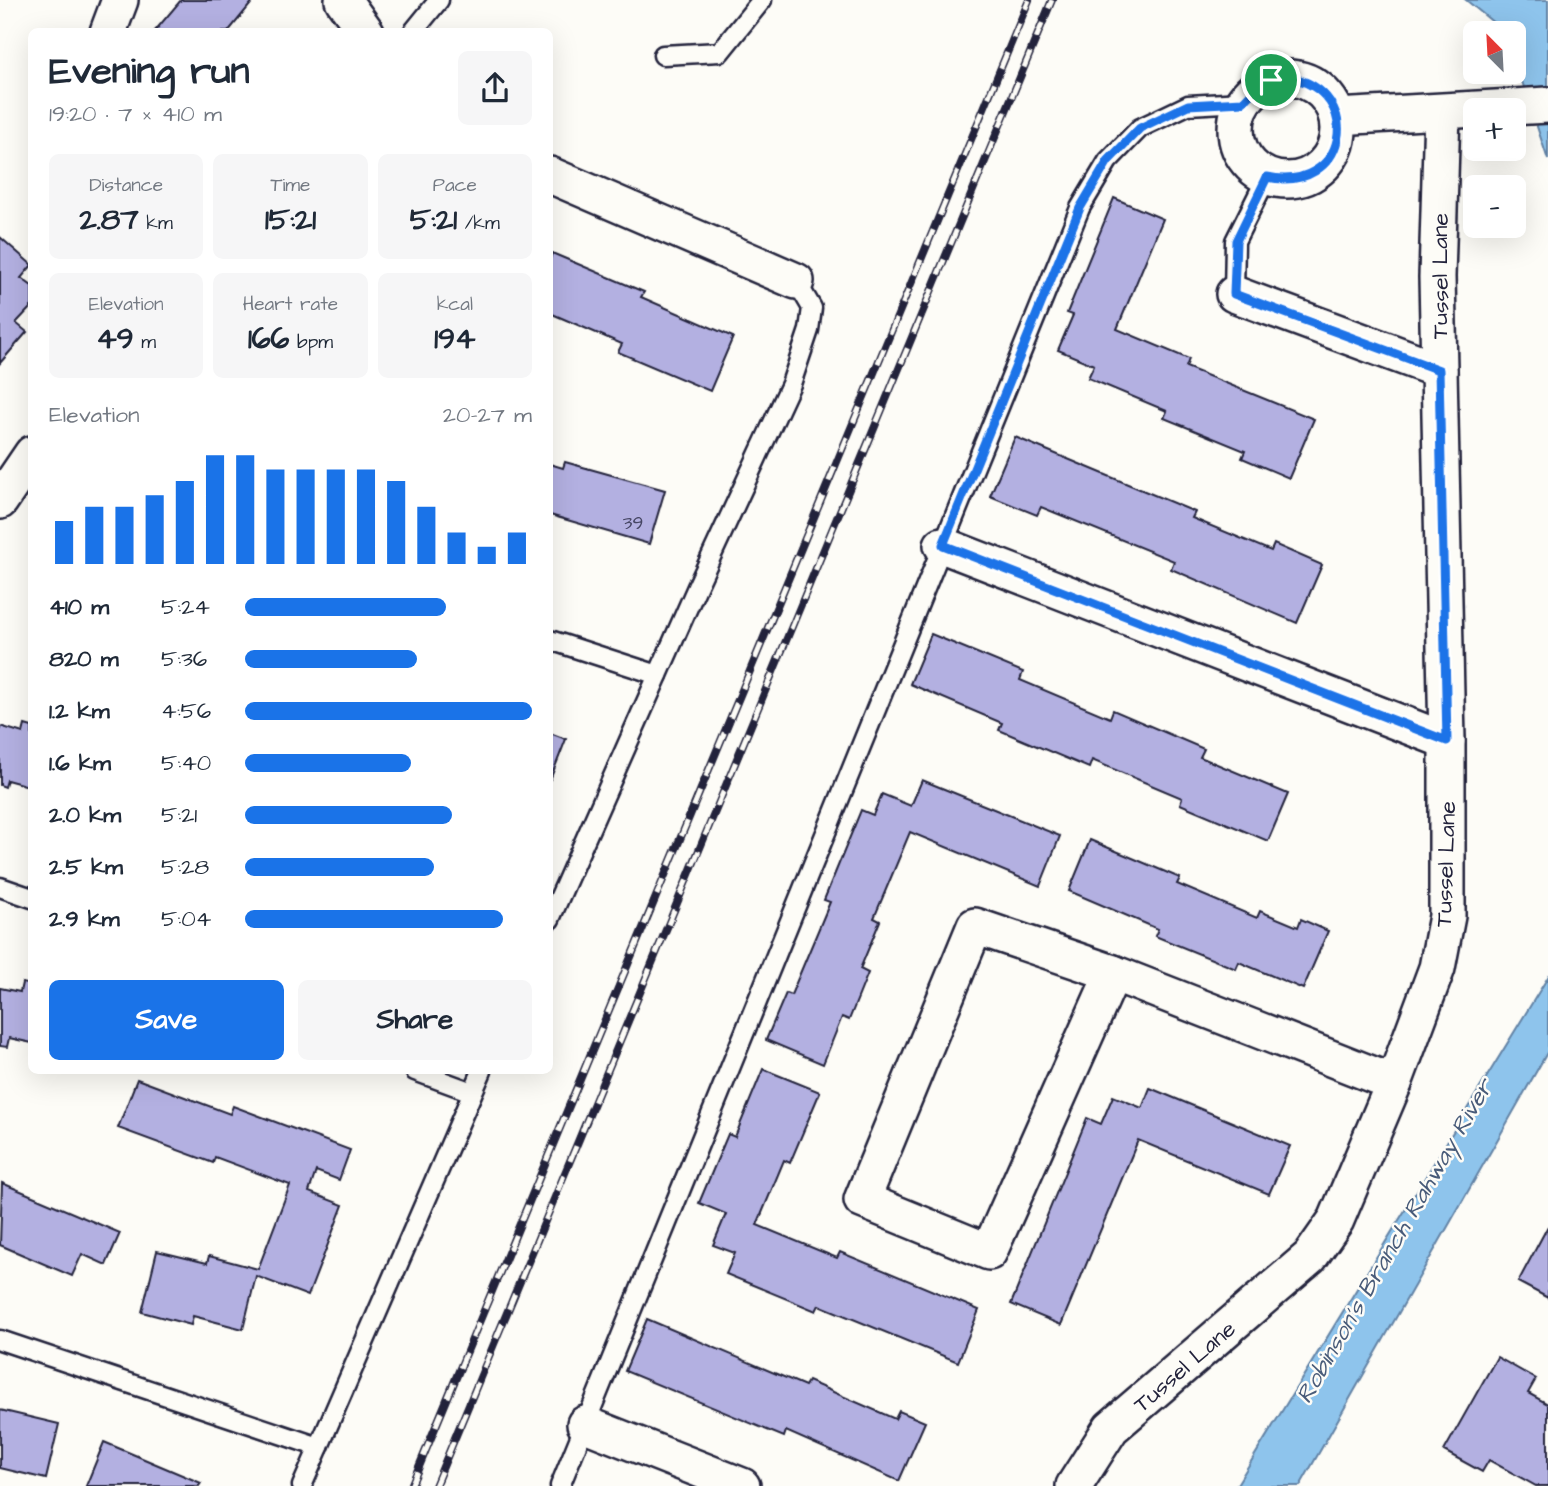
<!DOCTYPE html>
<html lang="en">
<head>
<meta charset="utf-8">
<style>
	body { margin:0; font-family:"Architects Daughter",sans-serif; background:#f6f6f7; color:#1f2937; height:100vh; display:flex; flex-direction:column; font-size:26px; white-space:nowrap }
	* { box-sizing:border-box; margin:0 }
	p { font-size:23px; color:#747a83 }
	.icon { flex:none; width:38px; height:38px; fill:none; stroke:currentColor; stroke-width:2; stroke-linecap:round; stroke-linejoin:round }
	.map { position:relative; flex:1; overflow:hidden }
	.details { position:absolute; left:28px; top:28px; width:525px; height:1046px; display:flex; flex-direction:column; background:#fff; border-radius:10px; box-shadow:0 7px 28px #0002 }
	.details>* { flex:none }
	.needle { width:46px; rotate:336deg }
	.fabs { position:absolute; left:1463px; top:21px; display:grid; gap:14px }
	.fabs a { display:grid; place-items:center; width:63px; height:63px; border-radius:10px; background:#fff; box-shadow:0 7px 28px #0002; font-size:35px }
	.pin { position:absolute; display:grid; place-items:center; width:60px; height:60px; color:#fff; margin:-30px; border:4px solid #fff; border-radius:50%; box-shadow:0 2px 7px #0007 }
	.round { display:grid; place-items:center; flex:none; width:74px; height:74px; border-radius:10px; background:#f6f6f7 }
	.head { display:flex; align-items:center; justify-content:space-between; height:119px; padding:0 21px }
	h1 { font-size:38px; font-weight:700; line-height:52px }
	.stats { display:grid; grid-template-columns:repeat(3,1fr); gap:10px; height:119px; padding:7px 21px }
	.stats div { display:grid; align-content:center; border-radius:10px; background:#f6f6f7; text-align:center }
	.stats b { font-size:30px; font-weight:700 }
	.stats small { font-size:19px; font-weight:400 }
	.stats p { font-size:19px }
	.chart { height:196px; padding:14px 21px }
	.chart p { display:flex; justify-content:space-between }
	.chart svg { width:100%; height:126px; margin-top:7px; stroke:#1a73e8; stroke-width:6 }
	.cta { display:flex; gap:14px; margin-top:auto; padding:14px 21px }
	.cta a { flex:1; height:80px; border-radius:10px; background:#1a73e8; color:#fff; font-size:28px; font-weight:700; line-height:80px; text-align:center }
	.cta a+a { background:#f6f6f7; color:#1f2937 }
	ul { padding:0 21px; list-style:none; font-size:23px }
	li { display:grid; grid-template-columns:112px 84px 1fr; align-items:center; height:52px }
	li i { height:18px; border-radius:9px; background:#1a73e8 }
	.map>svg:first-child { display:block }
	.water { fill:#8ec4ec; stroke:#6383a5; stroke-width:2 }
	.building { fill:#b3b0e1; stroke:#22223b; stroke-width:2 }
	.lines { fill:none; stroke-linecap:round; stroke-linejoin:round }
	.lane-casing { stroke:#22223b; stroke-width:23 }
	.street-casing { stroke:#22223b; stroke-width:40 }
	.lane { stroke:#fdfcf7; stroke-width:18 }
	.street { stroke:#fdfcf7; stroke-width:35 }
	.rail-casing { stroke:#22223b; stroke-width:8 }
	.rail { stroke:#fdfcf7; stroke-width:5; stroke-dasharray:16; stroke-linecap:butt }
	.route-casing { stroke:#fff; stroke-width:14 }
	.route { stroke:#1a73e8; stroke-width:9 }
	.labels { text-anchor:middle; stroke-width:5; stroke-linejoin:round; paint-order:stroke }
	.number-label { font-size:19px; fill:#464664 }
	.street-label { font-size:23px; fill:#22223b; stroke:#fdfcf7 }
	.water-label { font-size:24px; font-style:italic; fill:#485b79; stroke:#fdfcf7 }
</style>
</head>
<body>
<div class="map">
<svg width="1548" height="1486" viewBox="0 0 1548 1486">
	<rect width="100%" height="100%" fill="#fdfcf7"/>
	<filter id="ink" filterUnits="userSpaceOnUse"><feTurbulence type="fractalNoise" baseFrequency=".0143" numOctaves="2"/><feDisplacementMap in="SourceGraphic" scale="14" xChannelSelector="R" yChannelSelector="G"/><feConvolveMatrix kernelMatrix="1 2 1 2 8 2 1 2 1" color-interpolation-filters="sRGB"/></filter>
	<g filter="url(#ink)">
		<g class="water">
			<polygon points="1466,0 1548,0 1548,160 1514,57 1514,33 1506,33"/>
			<polygon points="1548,977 1548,1051 1300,1486 1236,1486"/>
		</g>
		<g class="building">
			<polygon points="181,0 254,0 228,32 154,32"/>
			<polygon points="1114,198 1163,219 1117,329 1189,359 1186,367 1314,419 1289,478 1242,458 1245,451 1164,418 1167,411 1088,378 1094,365 1058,350 1073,315 1067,313"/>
			<polygon points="0,237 32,265 21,278 32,286 32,306 16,323 27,332 0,363"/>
			<polygon points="552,253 644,292 641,297 733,337 710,391 618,352 622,344 550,313 550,259"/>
			<polygon points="1015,437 1195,512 1192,518 1271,551 1274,544 1322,565 1297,623 1171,569 1174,561 1041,507 1037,515 990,496"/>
			<polygon points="565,462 665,490 649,544 550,515 550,464 563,468"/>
			<polygon points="931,634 1023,672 1020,680 1110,718 1113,710 1204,749 1200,757 1288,794 1268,841 1180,804 1182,798 1092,760 1089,768 999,730 1002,723 910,684"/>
			<polygon points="25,725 32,727 32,787 7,780 5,787 0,785 0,726 23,733"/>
			<polygon points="550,733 566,739 550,780"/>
			<polygon points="922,780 1060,836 1040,886 910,832 874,918 880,921 860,969 868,973 849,1020 842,1017 823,1064 766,1040 786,993 791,995 830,902 824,900 861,810 873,815 882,794 911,806"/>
			<polygon points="1090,840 1180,878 1177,884 1257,918 1260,911 1298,927 1301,919 1328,931 1303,989 1239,962 1236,969 1155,936 1158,929 1069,891"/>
			<polygon points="22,983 32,985 32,1043 9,1038 7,1047 0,1046 0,988 20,992"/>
			<polygon points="763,1069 820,1092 790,1163 784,1160 757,1225 837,1258 840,1252 979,1310 958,1362 819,1305 816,1311 726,1274 735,1253 713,1245 726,1214 699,1203 728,1134 735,1137"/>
			<polygon points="137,1079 230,1114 233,1106 350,1150 339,1180 316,1171 309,1192 343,1205 308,1296 256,1276 243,1329 193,1316 191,1325 142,1312 157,1251 207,1263 209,1256 258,1269 290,1185 215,1157 213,1163 118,1128"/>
			<polygon points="1150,1088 1290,1146 1269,1194 1138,1140 1061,1325 1011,1304 1087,1118 1101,1124 1113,1096 1142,1108"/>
			<polygon points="2,1183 120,1233 106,1265 82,1254 72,1276 0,1245"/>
			<polygon points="1548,1226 1548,1298 1518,1282"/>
			<polygon points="647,1319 805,1386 808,1381 895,1419 899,1411 925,1422 899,1481 786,1431 784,1437 625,1371"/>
			<polygon points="1497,1357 1536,1379 1528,1393 1548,1404 1548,1486 1536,1486 1489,1460 1482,1472 1444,1451"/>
			<polygon points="0,1410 59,1424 46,1479 0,1468"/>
			<polygon points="104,1442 201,1483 199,1486 86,1486"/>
		</g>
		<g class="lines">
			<defs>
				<g id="lane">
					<polyline points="413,32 439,0"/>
					<polyline points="663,55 720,52 762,0"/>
					<polyline points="1234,294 1235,241 1267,177"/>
					<polyline points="550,640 658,675"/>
					<polyline points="0,887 32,898"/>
					<polyline points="550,919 697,587 791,384 809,330 812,308 796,281"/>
					<polyline points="415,1071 472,1092"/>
					<polyline points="0,1340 319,1447"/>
					<polyline points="302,1486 482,1071"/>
					<polyline points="560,1486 1080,208 1108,161 1140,128 1188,105 1243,102"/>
				</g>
				<g id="street">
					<polyline points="343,0 366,32"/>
					<polyline points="108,32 120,0"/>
					<circle cx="1287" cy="129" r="51"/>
					<polyline points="1337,117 1548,105"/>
					<polyline points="550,175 796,281"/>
					<polyline points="1234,294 1439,370"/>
					<polyline points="0,501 32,454"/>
					<polyline points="942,545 1447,741"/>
					<polygon points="975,926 1113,973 989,1252 862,1200"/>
					<polyline points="1113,973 1394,1083"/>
					<polyline points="585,1424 742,1486"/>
					<polyline points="1074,1486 1111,1428 1310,1257 1336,1220 1394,1083 1437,968 1447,916 1447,741 1437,277 1442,112"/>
				</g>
			</defs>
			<use href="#lane" class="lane-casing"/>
			<use href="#street" class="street-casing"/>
			<use href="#lane" class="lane"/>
			<use href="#street" class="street"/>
			<defs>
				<g id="rail">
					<polyline points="411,1486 1029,0"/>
					<polyline points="435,1486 1052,0"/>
				</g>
			</defs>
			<use href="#rail" class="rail-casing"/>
			<use href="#rail" class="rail"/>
		</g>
	</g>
	<g class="lines" filter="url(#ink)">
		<defs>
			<path id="route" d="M1289,77C1367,93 1347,194 1267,177L1236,241L1234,294L1439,370L1447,741L943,545L1080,208L1108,161L1140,128L1188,105L1243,102C1257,86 1268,80 1289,77Z"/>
		</defs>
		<use href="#route" class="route-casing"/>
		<use href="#route" class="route"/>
	</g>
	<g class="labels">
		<g class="number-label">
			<text x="633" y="529">39</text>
		</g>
		<g class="street-label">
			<text transform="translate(1439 276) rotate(-90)" y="8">Tussel Lane</text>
			<text transform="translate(1445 864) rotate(-88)" y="8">Tussel Lane</text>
			<text transform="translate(1184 1366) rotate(-41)" y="8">Tussel Lane</text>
		</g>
		<g class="water-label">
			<text transform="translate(1394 1241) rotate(-60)" y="8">Robinson's Branch Rahway River</text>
		</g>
	</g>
</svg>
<div class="fabs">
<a><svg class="needle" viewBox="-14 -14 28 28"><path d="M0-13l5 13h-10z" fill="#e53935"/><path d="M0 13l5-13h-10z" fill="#747a83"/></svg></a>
<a>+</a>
<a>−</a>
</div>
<div class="pin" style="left:1271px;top:80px;background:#1e9e55"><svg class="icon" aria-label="arrive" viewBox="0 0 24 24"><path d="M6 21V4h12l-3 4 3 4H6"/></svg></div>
<section class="details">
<div class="head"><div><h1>Evening run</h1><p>19:20 · 7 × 410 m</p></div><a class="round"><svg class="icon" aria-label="share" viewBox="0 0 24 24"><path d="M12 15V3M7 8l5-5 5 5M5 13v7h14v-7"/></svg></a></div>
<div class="stats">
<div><p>Distance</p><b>2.87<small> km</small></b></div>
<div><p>Time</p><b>15:21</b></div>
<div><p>Pace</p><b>5:21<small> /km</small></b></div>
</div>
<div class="stats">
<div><p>Elevation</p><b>49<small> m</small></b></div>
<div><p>Heart rate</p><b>166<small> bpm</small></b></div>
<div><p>kcal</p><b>194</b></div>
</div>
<div class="chart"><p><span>Elevation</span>20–27 m</p>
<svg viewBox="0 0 160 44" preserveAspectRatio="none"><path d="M5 44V29M15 44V24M25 44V24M35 44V20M45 44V15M55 44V6M65 44V6M75 44V11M85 44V11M95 44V11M105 44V11M115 44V15M125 44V24M135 44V33M145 44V38M155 44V33"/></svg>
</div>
<ul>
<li><b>410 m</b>5:24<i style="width:70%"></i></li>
<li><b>820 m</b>5:36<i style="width:60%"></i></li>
<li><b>1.2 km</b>4:56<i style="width:100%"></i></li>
<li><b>1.6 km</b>5:40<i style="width:58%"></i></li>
<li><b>2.0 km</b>5:21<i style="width:72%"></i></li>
<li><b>2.5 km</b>5:28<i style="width:66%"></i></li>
<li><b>2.9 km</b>5:04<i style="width:90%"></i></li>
</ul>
<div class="cta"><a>Save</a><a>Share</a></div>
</section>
</div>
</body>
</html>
